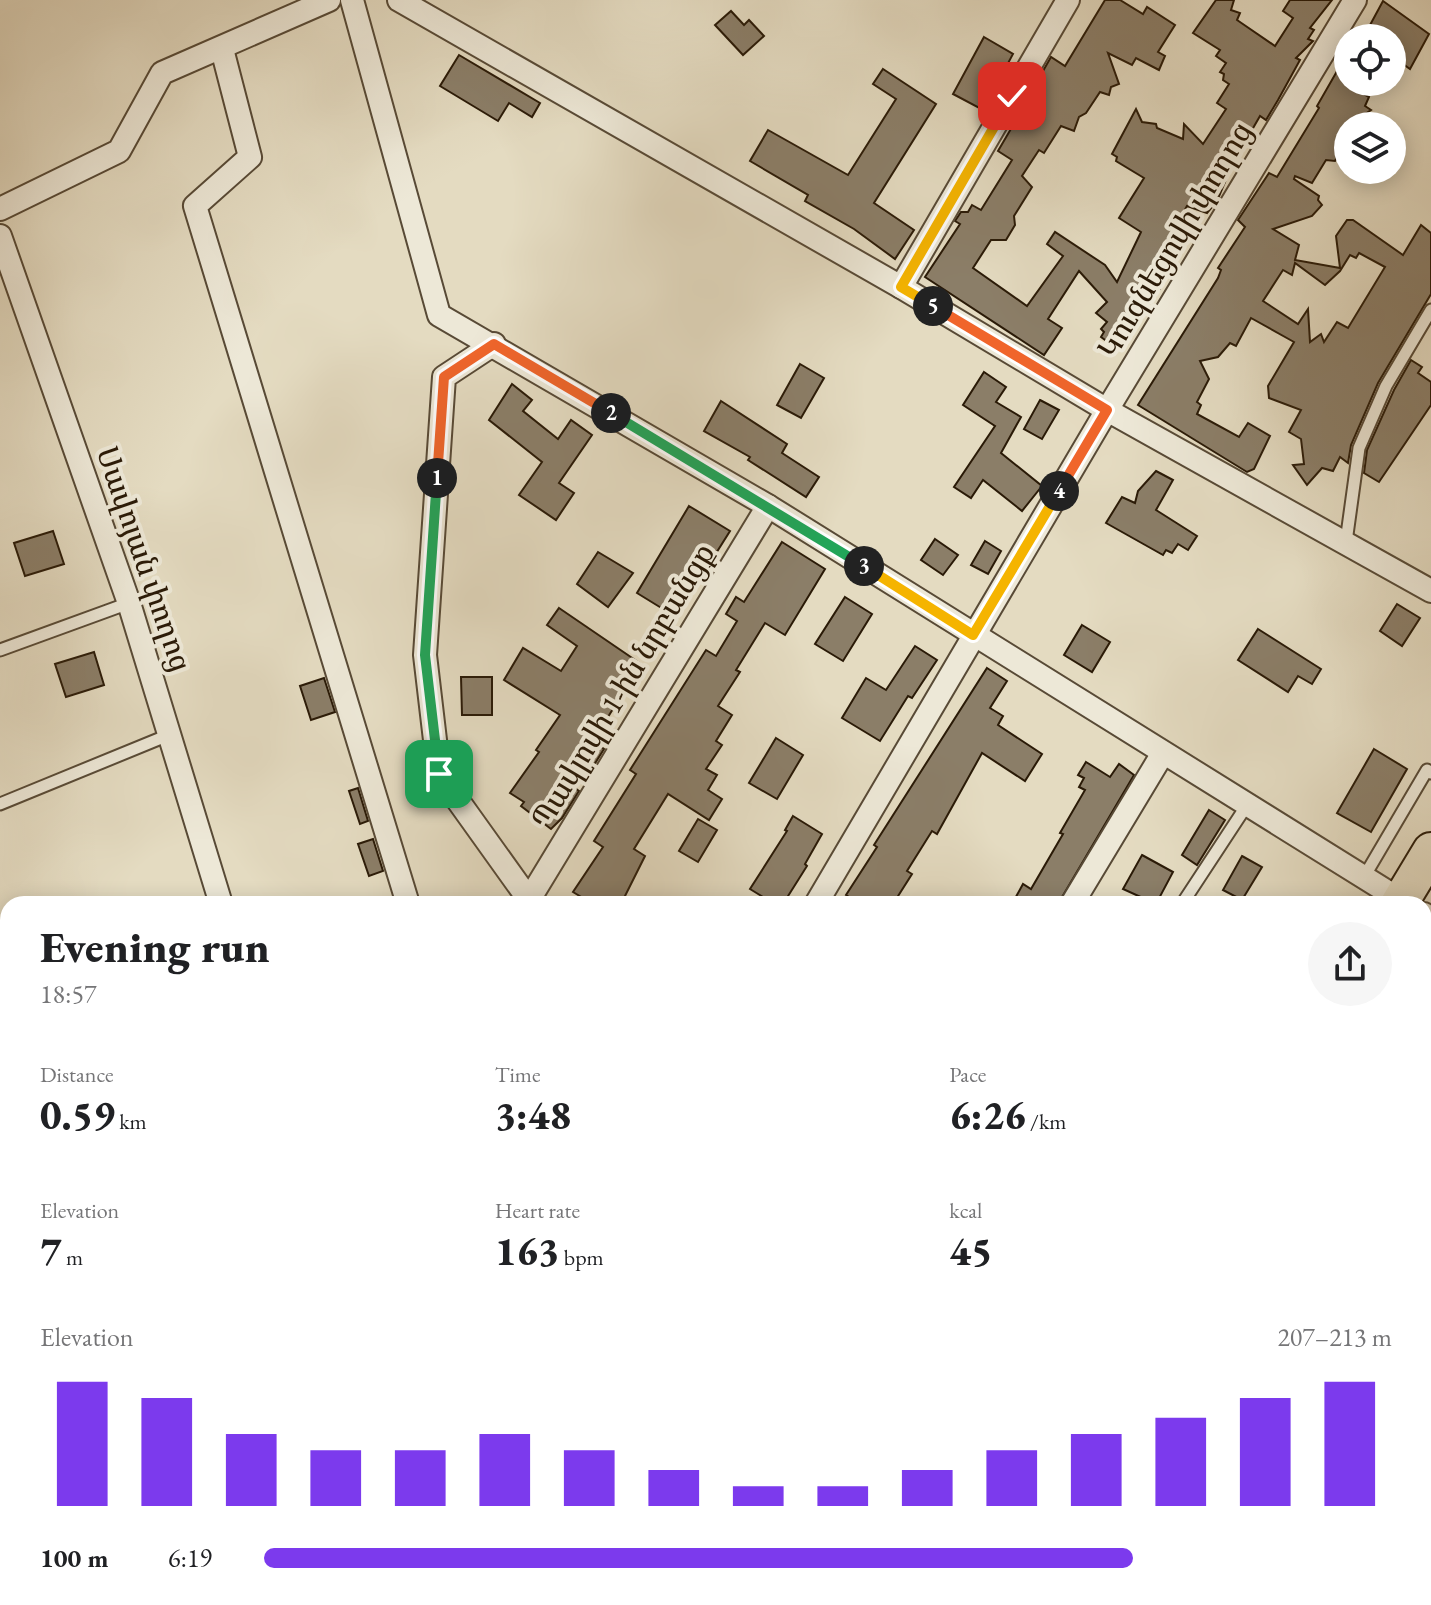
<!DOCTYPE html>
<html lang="en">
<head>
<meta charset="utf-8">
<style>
	body { margin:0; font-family:"EB Garamond","Noto Serif Armenian",serif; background:#f6f6f6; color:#202124; height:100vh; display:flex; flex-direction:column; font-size:30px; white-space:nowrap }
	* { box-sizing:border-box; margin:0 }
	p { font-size:26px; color:#757577 }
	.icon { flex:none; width:44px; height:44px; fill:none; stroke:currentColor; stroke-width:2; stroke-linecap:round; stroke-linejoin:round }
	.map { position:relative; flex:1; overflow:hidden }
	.panel { position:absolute; left:0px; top:896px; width:1432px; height:710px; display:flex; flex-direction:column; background:#fff; border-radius:24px 24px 0 0; box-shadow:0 4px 20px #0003 }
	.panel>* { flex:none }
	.tools { position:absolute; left:1334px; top:24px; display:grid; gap:16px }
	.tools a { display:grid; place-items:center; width:72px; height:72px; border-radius:50%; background:#fff; box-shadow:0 4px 20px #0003; font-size:40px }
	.pin { position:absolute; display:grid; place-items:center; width:68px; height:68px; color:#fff; margin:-34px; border-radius:16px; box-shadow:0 4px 12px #0006 }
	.km { position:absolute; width:40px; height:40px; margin:-20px; border-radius:50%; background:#222; color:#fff; font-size:22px; line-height:40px; text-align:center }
	.round { display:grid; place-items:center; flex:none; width:84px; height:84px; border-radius:42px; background:#f6f6f6 }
	.head { display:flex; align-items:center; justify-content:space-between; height:136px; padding:0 40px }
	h1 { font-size:44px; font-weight:800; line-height:60px }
	.stats { display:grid; grid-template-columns:repeat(3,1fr); gap:12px; height:136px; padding:8px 40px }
	.stats div { display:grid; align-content:center }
	.stats b { font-size:40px; font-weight:800 }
	.stats small { font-size:22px; font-weight:400 }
	.stats p { font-size:22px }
	.chart { height:224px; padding:16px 40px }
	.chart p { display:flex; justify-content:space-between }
	.chart svg { width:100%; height:144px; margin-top:8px; stroke:#7c3aed; stroke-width:6 }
	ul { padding:0 40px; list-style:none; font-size:26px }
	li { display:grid; grid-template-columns:128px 96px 1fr; align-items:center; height:60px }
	li i { height:20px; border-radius:10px; background:#7c3aed }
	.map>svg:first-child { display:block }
	.building { fill:#8b7e68; stroke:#2a1a07; stroke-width:2; fill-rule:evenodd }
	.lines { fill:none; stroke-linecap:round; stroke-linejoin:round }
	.service-casing { stroke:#584a36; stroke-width:15 }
	.minor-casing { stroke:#584a36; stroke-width:26 }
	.trunk-casing { stroke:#2a1a07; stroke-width:40 }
	.service { stroke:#ede8d7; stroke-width:11 }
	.minor { stroke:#ede8d7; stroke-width:22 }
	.trunk { stroke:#e4dbc1; stroke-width:36 }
	.split-1-casing { stroke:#fff; stroke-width:16 }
	.split-2-casing { stroke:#fff; stroke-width:16 }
	.split-3-casing { stroke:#fff; stroke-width:16 }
	.split-4-casing { stroke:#fff; stroke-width:16 }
	.split-5-casing { stroke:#fff; stroke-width:16 }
	.split-6-casing { stroke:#fff; stroke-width:16 }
	.split-1 { stroke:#22a559; stroke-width:10 }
	.split-2 { stroke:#f0652b; stroke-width:10 }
	.split-3 { stroke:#22a559; stroke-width:10 }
	.split-4 { stroke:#f5b400; stroke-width:10 }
	.split-5 { stroke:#f0652b; stroke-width:10 }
	.split-6 { stroke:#f5b400; stroke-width:10 }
	.labels { text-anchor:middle; stroke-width:8; stroke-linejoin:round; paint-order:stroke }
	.street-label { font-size:30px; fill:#2a1a07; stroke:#ede8d7 }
</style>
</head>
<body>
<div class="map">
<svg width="1431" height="1605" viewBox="0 0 1431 1605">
	<rect width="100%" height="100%" fill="#e4dbc1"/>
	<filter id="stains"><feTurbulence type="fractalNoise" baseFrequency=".0025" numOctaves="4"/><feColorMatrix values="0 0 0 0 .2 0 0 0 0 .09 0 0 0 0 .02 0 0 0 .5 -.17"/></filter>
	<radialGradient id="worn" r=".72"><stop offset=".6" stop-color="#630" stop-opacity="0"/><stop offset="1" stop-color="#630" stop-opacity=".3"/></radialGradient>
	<g class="building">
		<polygon points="1105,0 1120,0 1143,14 1147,7 1175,25 1158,52 1165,56 1159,70 1136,58 1132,65 1108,53 1119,84 1111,87 1109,95 1100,92 1086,113 1079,117 1074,131 1061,126 1044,153 1039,150 1022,176 1032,187 1014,216 1015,225 1006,240 991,240 973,268 1027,306 1063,256 1047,244 1055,232 1105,265 1117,282 1141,232 1119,218 1144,178 1116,161 1117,157 1112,154 1136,109 1142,122 1156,124 1157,128 1183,139 1184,124 1203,144 1226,109 1217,103 1229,84 1223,80 1224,74 1220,72 1226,63 1216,56 1220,50 1193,33 1216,0 1234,0 1231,10 1240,13 1237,20 1275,46 1293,18 1283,11 1290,0 1332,0 1310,28 1314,30 1308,39 1313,41 1296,58 1300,60 1278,100 1266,120 1260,116 1233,163 1217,201 1207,213 1187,206 1166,243 1181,251 1154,299 1150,297 1124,347 1112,345 1101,337 1104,332 1101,329 1107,322 1096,313 1107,302 1079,271 1048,319 1062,328 1044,355 925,277 960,224 955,221 961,212 968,212 972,205 981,210 1012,160 998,151 1012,127 1017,128 1032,104 1027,99 1051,57 1065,66"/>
		<polygon points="1383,1 1429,34 1410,69 1392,56 1392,38 1363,38"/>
		<polygon points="731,11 744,25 749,20 764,36 743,55 715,25"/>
		<polygon points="984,37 1013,54 983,110 953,94"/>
		<path d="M1348,52V82H1364L1358,91L1369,97L1365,106L1371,110L1348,126L1343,146L1335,161L1326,160L1312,183L1295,176L1294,179L1319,196L1318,200L1322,205L1312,216L1273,229L1299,245L1295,260L1340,268L1336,236L1347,220H1353L1403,255L1421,225L1431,233V294L1378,383L1351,445L1348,463L1340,457L1333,471L1322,468L1307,485L1293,465L1304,464L1301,439L1289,432L1301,410L1269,398L1268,386L1294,342L1251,318L1236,346L1230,343L1218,357L1200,361L1209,379L1197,402L1201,405L1197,414L1239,437L1248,423L1270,436L1254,469L1247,472L1138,405L1218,278L1221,270L1218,268L1245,227L1238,220L1269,173L1277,177L1319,108L1317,106ZM1359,253L1385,267L1348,328L1337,322L1324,342L1321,334L1310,342L1308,309L1298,324L1263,301L1283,270L1292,275L1295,263L1325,285L1340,271L1350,255L1356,258Z"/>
		<polygon points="459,55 540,103 532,117 509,103 498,121 440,86"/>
		<polygon points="883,69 936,104 874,203 914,230 895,259 854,229 805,201 808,195 750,161 768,130 848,175 896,99 873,84"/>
		<polygon points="1411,360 1422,367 1418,373 1431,382 1431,405 1379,482 1364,473 1367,450 1394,390"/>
		<polygon points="800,364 824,378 801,418 777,405"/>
		<polygon points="984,372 1006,387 996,402 1021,417 1001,453 1042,486 1022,511 983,480 971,498 954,487 995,426 963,405"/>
		<polygon points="512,384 532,400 523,411 558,439 571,420 592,435 559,483 574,493 556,520 519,495 542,462 489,420"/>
		<polygon points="1040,400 1059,410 1042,439 1024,429"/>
		<polygon points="721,401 787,444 782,453 819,477 806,497 748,460 750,457 704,431"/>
		<polygon points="1156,471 1173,480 1156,510 1197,536 1188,550 1178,544 1172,553 1166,550 1163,555 1106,523 1122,497 1135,503 1138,491"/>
		<polygon points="689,506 730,531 676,617 637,593"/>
		<polygon points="53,531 64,564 25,576 14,543"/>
		<polygon points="935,539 958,555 943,575 921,560"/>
		<polygon points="985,541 1001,551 988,574 971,565"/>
		<polygon points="782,542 825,569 785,635 765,623 736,670 740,672 718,706 732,715 716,741 722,745 706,769 717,775 708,790 722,799 709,820 668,794 634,849 645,856 621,904 593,904 573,892 603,847 594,841 636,774 630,770 706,650 716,656 737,621 726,614 736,597 744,602"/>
		<polygon points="598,552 633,573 608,607 577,584"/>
		<polygon points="845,597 872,614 843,661 815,644"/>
		<polygon points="1397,604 1420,618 1402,646 1380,631"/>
		<polygon points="559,608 641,664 593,741 604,749 594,765 586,759 568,783 579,791 562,818 551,829 521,806 524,802 510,793 539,752 536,750 560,715 504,680 523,648 561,671 577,646 547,625"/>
		<polygon points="1082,625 1110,642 1092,672 1064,655"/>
		<polygon points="1258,629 1321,669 1312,684 1298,676 1288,692 1238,660"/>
		<polygon points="915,646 937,660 912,698 908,696 880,741 842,718 866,678 886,690"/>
		<polygon points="94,652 104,685 66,697 55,664"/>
		<polygon points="987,668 1007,681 990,708 1003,716 998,725 1042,754 1025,781 982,753 937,834 932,831 907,871 912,874 893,904 844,904 849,897 846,895 877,847 874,845"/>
		<polygon points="461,677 492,677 492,715 462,715"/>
		<polygon points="324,678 335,712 311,720 300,686"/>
		<polygon points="776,738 803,755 777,799 749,783"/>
		<polygon points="1374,749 1407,769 1371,832 1337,813"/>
		<polygon points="1086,762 1110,777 1119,764 1134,775 1058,904 1012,904 1023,884 1031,889 1063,834 1060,833 1085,790 1079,787 1084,778 1078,775"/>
		<polygon points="358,788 368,821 360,824 349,791"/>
		<polygon points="1209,810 1225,820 1197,865 1182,855"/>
		<polygon points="793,816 822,834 805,864 807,866 783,904 758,904 763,897 750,889 787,831 785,830"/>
		<polygon points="698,819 717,830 698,862 679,851"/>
		<polygon points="373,839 383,871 369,876 358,844"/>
		<polygon points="1142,855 1173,872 1156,904 1123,889"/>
		<polygon points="1242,856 1262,867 1242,900 1223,890"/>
	</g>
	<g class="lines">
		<defs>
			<g id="service">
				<polyline points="1346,542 1359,448 1386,386 1431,310"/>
				<polyline points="0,650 129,603"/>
				<polyline points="0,804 171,734"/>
				<polyline points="1364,877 1427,770 1431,773"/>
				<polyline points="1182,904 1247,805"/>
			</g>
			<g id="minor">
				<polyline points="352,0 439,315 768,506 1407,904"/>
				<polyline points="399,0 901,287 1107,410 1431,591"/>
				<polyline points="222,49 250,157 195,206 408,904"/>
				<polyline points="0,209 119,151 162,73 329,0"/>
				<polyline points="0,236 129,603 221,904"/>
				<polyline points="901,287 1068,0"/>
				<polyline points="494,344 444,377 425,655 439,774 532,904"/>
				<polyline points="530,898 768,506"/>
				<polyline points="816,904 1107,410 1355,0"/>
				<polyline points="1072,904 1163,753"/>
				<polyline points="1424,914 1431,919"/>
				<polyline points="0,1091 8,1090"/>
				<polyline points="0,1290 8,1287"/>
				<polyline points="1424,1559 1431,1563"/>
				<polyline points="444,1598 446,1605"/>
				<polyline points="772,1598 774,1605"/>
			</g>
			<g id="trunk">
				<polyline points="1399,904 1431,851"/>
				<polyline points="982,1605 986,1598"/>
			</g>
		</defs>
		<use href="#service" class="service-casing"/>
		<use href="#minor" class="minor-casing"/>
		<use href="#trunk" class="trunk-casing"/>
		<use href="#service" class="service"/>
		<use href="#minor" class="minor"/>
		<use href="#trunk" class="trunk"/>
	</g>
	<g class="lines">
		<defs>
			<polyline id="split-1" points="437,478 425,655 439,774"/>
			<polyline id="split-2" points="437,478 444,377 494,344 611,413"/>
			<polyline id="split-3" points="611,413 864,566"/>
			<polyline id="split-4" points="864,566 973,635 1059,491"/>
			<polyline id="split-5" points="933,306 1107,410 1059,491"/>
			<polyline id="split-6" points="933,306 901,287 1012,96"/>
		</defs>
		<use href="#split-1" class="split-1-casing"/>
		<use href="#split-2" class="split-2-casing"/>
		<use href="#split-3" class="split-3-casing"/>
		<use href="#split-4" class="split-4-casing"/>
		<use href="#split-5" class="split-5-casing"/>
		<use href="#split-6" class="split-6-casing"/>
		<use href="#split-1" class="split-1"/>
		<use href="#split-2" class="split-2"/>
		<use href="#split-3" class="split-3"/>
		<use href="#split-4" class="split-4"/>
		<use href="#split-5" class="split-5"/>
		<use href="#split-6" class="split-6"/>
	</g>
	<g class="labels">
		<g class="street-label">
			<text transform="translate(1175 240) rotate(-59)" y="10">Կուզնեցովի փողոց</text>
			<text transform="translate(144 559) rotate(71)" y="10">Սավոյան փողոց</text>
			<text transform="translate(623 686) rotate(-59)" y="10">Պավլովի 1-ին նրբանցք</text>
		</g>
	</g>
	<rect width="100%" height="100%" filter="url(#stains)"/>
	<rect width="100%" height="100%" fill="url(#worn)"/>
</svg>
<div class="tools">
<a><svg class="icon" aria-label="locate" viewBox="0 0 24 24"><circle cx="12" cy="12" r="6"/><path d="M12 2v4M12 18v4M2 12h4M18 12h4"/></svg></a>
<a><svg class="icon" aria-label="layers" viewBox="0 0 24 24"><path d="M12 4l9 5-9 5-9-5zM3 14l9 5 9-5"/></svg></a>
</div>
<div class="pin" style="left:439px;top:774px;background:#1e9e55"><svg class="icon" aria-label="arrive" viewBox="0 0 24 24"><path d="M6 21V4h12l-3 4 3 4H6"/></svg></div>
<div class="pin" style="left:1012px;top:96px;background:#d93025"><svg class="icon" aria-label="check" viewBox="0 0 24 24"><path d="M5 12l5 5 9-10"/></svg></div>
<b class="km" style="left:437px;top:478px">1</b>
<b class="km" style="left:611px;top:413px">2</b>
<b class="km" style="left:864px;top:566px">3</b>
<b class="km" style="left:1059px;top:491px">4</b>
<b class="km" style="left:933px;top:306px">5</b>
<section class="panel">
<div class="head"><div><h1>Evening run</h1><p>18:57</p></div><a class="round"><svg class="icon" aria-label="share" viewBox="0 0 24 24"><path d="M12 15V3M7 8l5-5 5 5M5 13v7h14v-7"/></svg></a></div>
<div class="stats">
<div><p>Distance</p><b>0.59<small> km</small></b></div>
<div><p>Time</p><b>3:48</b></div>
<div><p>Pace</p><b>6:26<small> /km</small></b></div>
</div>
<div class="stats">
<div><p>Elevation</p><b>7<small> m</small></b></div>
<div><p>Heart rate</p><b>163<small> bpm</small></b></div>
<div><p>kcal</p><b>45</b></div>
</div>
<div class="chart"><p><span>Elevation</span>207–213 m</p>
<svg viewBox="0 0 160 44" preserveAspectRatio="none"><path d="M5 44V6M15 44V11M25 44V22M35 44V27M45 44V27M55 44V22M65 44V27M75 44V33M85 44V38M95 44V38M105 44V33M115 44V27M125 44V22M135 44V17M145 44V11M155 44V6"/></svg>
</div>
<ul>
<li><b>100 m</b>6:19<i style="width:77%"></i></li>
</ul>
</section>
</div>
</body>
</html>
